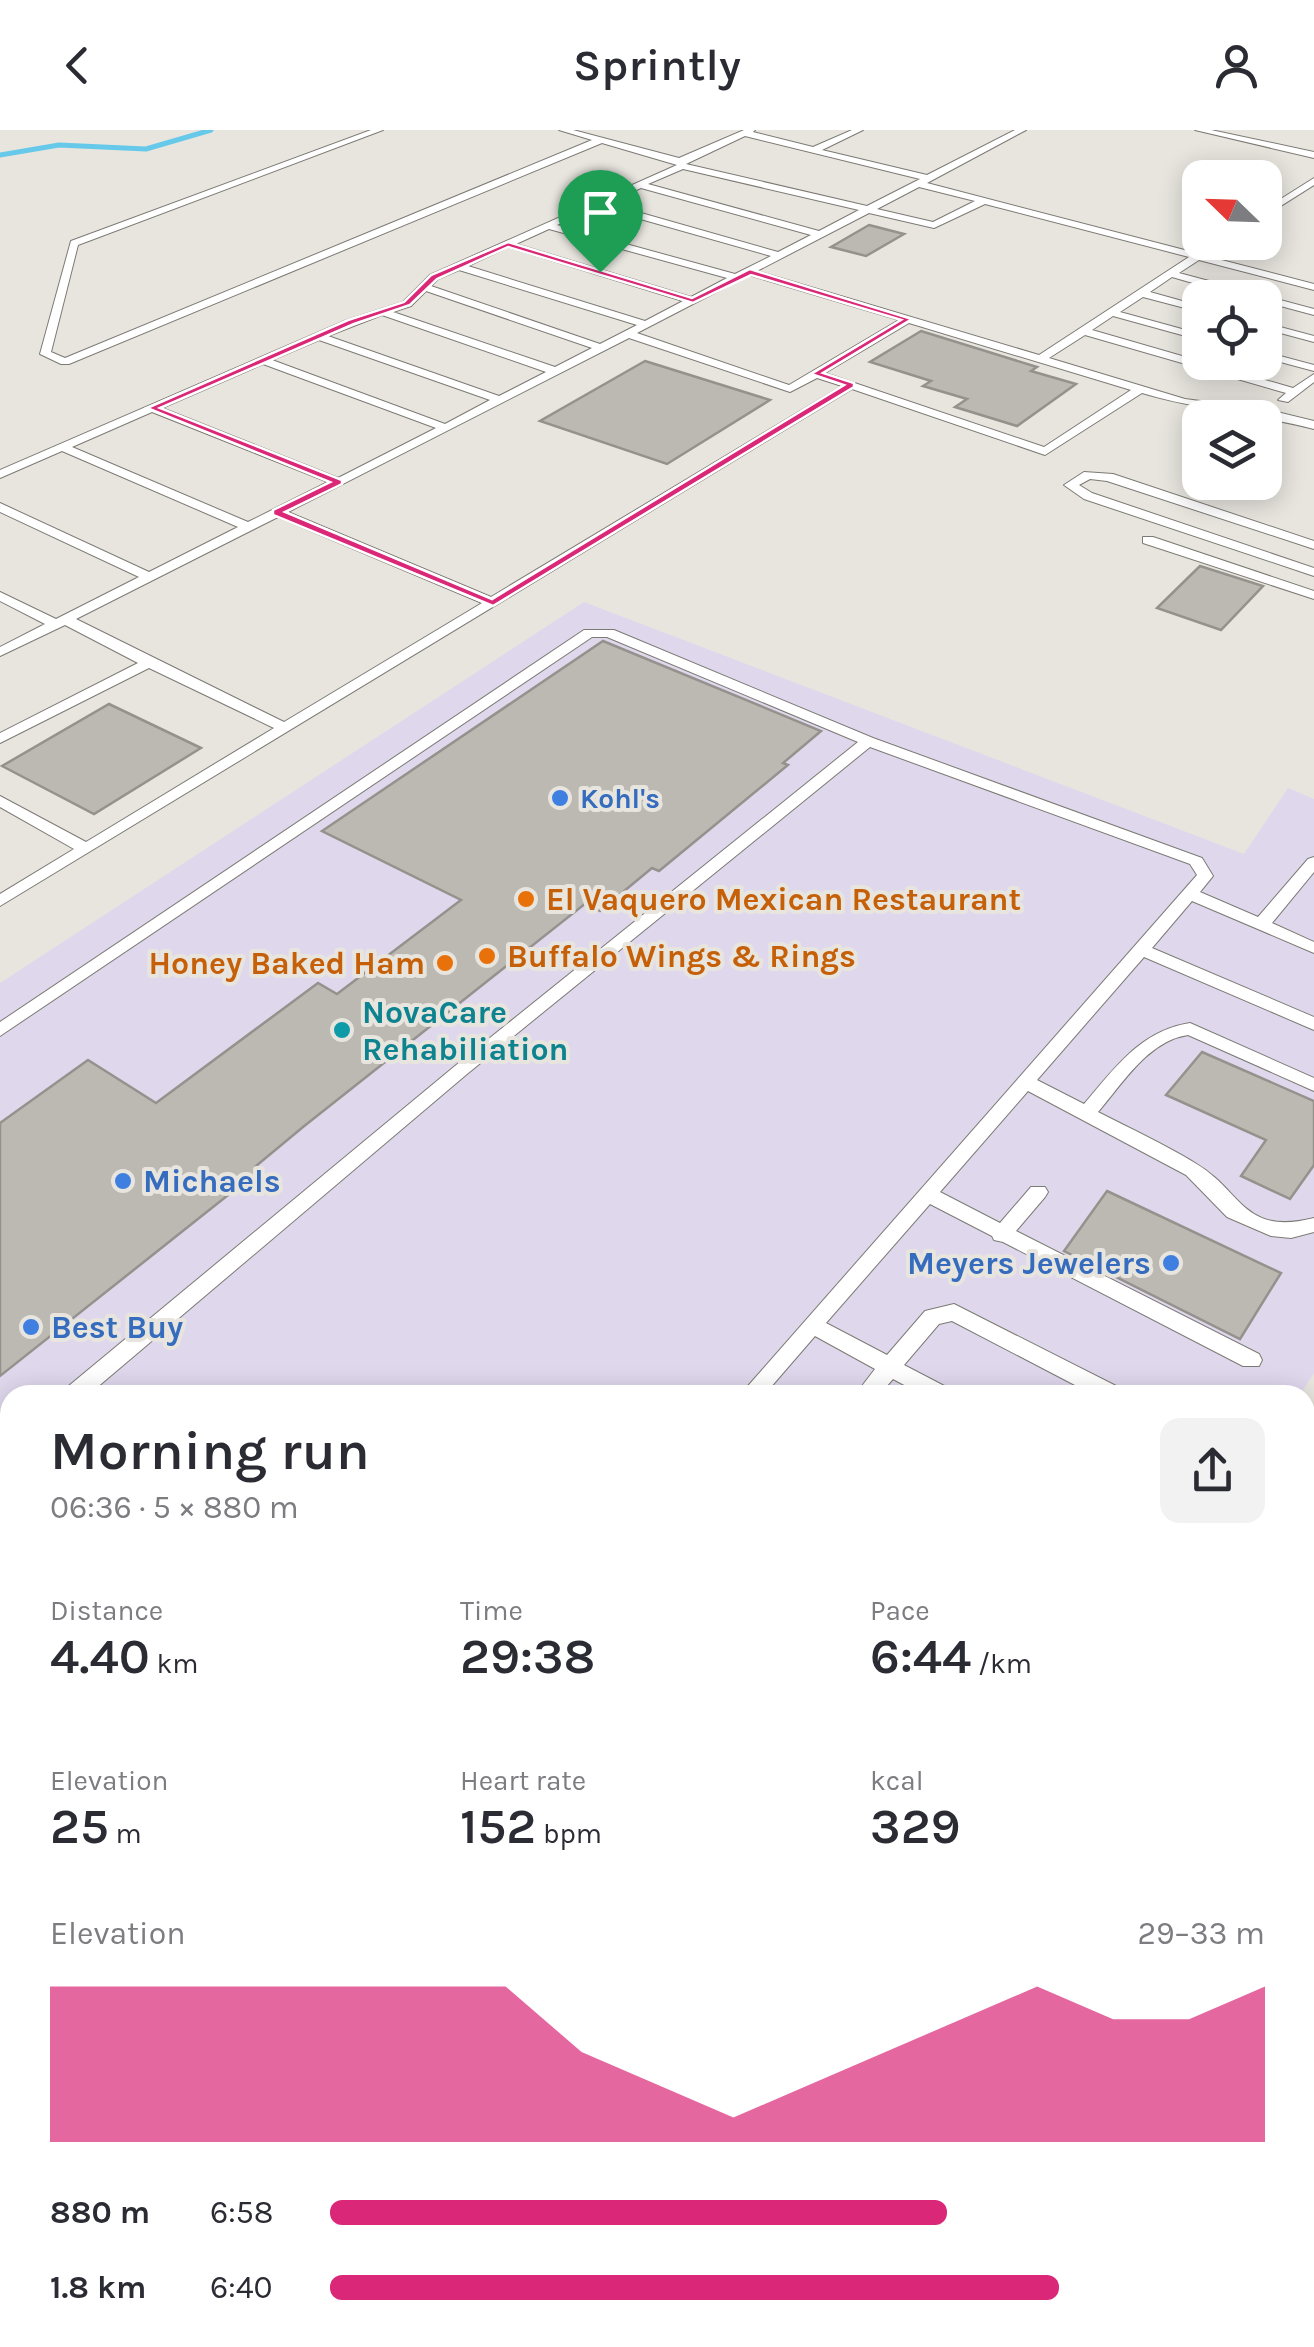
<!DOCTYPE html>
<html lang="en">
<head>
<meta charset="utf-8">
<style>
	body { margin:0; font-family:Karla,sans-serif; background:#f2f2f3; color:#2b2b33; height:100vh; display:flex; flex-direction:column; font-size:38px; white-space:nowrap }
	* { box-sizing:border-box; margin:0 }
	p { font-size:32px; color:#7c7c81 }
	.icon { flex:none; width:55px; height:55px; fill:none; stroke:currentColor; stroke-width:2; stroke-linecap:round; stroke-linejoin:round }
	.map { position:relative; flex:1; overflow:hidden }
	.drawer { position:absolute; left:0px; top:1255px; width:1315px; height:962px; display:flex; flex-direction:column; background:#fff; border-radius:30px 30px 0 0; box-shadow:0 5px 25px #0003 }
	.drawer>* { flex:none }
	.needle { width:65px; rotate:293deg }
	.buttons { position:absolute; left:1182px; top:30px; display:grid; gap:20px }
	.buttons a { display:grid; place-items:center; width:100px; height:100px; border-radius:20px; background:#fff; box-shadow:0 5px 25px #0003; font-size:50px }
	.pin { position:absolute; display:grid; place-items:center; width:85px; height:85px; color:#fff; margin:-102px -42px; border-radius:50% 50% 50% 0; rotate:-45deg; box-shadow:0 0 10px #0007 }
	.pin .icon { rotate:45deg }
	.round { display:grid; place-items:center; flex:none; width:105px; height:105px; border-radius:20px; background:#f2f2f3 }
	.headline { display:flex; align-items:center; justify-content:space-between; height:170px; padding:0 50px }
	h1 { font-size:55px; font-weight:600; line-height:75px }
	.figures { display:grid; grid-template-columns:repeat(3,1fr); gap:15px; height:170px; padding:10px 50px }
	.figures div { display:grid; align-content:center }
	.figures b { font-size:50px; font-weight:600 }
	.figures small { font-size:28px; font-weight:400 }
	.figures p { font-size:28px }
	.chart { height:280px; padding:20px 50px }
	.chart p { display:flex; justify-content:space-between }
	.chart svg { width:100%; height:180px; margin-top:10px; fill:#db2777; opacity:.7 }
	ul { padding:0 50px; list-style:none; font-size:32px }
	li { display:grid; grid-template-columns:160px 120px 1fr; align-items:center; height:75px }
	li i { height:25px; border-radius:12px; background:#db2777 }
	header { display:flex; justify-content:space-between; align-items:center; height:130px; padding:0 50px; background:#fff; font-size:45px; font-weight:600 }
	.map>svg:first-child { display:block }
	.commercial { fill:#dfd7ec }
	.lines { fill:none; stroke-linecap:round; stroke-linejoin:round }
	.stream { stroke:#67c9e9; stroke-width:5 }
	.building { fill:#bcb9b3; stroke:#95928d; stroke-width:2.5 }
	.lane-casing { stroke:#7d7a75; stroke-width:2 }
	.secondary-casing { stroke:#7d7a75; stroke-width:3 }
	.lane { fill:#fff; fill-rule:evenodd }
	.secondary { fill:#fff; fill-rule:evenodd }
	.route { fill:#db2777; stroke:#fff; stroke-width:2.5; fill-rule:evenodd }
	.shop-dot { fill:#3f7fe0; stroke:#e8e5df; stroke-width:4 }
	.food-dot { fill:#e8710a; stroke:#e8e5df; stroke-width:4 }
	.culture-dot { fill:#0f9aa8; stroke:#e8e5df; stroke-width:4 }
	.labels { text-anchor:middle; stroke-width:8; stroke-linejoin:round; paint-order:stroke }
	.far-shop-label { font-size:28px; font-weight:bold; fill:#366cbe; stroke:#e8e5df; text-anchor:start }
	.food-label { font-size:32px; font-weight:bold; fill:#c56008; stroke:#e8e5df; text-anchor:start }
	.culture-label { font-size:32px; font-weight:bold; fill:#0d838f; stroke:#e8e5df; text-anchor:start }
	.shop-label { font-size:32px; font-weight:bold; fill:#366cbe; stroke:#e8e5df; text-anchor:start }
</style>
</head>
<body>
<header><svg class="icon" aria-label="back" viewBox="0 0 24 24"><path d="M15 5l-7 7 7 7"/></svg>Sprintly<svg class="icon" aria-label="person" viewBox="0 0 24 24"><circle cx="12" cy="8" r="4"/><path d="M4 21q1-7 8-7t8 7"/></svg></header>
<div class="map">
<svg width="1314" height="2217" viewBox="0 0 1314 2217">
	<rect width="100%" height="100%" fill="#e8e5df"/>
	<polygon class="commercial" points="584,472 1244,724 1288,658 1314,669 1314,1243 1300,1265 10,1265 10,2208 763,2208 759,2217 0,2217 0,853"/>
	<g class="lines">
		<polyline class="stream" points="0,25 59,15 146,19 211,0"/>
	</g>
	<g class="building">
		<polygon points="869,95 904,104 866,126 831,117"/>
		<polygon points="921,201 1037,237 1031,241 1076,254 1017,296 955,277 967,269 923,256 931,251 870,232"/>
		<polygon points="645,231 770,270 667,334 540,291"/>
		<polygon points="1200,436 1263,456 1221,500 1157,478"/>
		<polygon points="603,511 821,601 783,633 788,635 659,741 652,738 600,781 586,773 303,997 256,1036 261,1039 0,1246 0,993 88,930 156,973 318,853 337,864 461,770 322,701"/>
		<polygon points="109,574 201,618 94,684 2,636"/>
		<polygon points="1202,922 1314,971 1314,1035 1290,1069 1241,1046 1266,1010 1166,965"/>
		<polygon points="1107,1061 1281,1143 1240,1209 1064,1121"/>
	</g>
	<g class="lines">
		<defs>
			<g id="lane">
				<path d="M371,0H383L78,115L51,222L65,228L592,10L559,0H573L679,28L744,0H755L753,2L813,17L852,0H863L822,20L927,45L1015,0H1026L927,53L1196,123L1213,112H1225L1206,126L1314,154V160L1199,130L1179,143L1314,179V185L1265,172V168H1245L1172,147L1150,162L1200,176V182L1143,167L1120,182L1200,204V210L1113,186L1092,200L1293,258L1314,244V252L1288,272L1278,270L1286,263L1085,205L1049,228L1185,269L1269,280L1314,291V299C1257,284 1198,280 1142,263L1045,325L852,259L0,776V764L74,719L0,677V666L86,712L274,598L149,538L0,613V603L138,533L65,495L0,526V517L45,494L0,471V462L56,489L139,447L0,382V373L149,442L238,397L62,321L0,348V340L347,190L403,172L430,145L677,35L602,13L69,234H61L40,224L71,111ZM745,6L920,49L867,76L686,34ZM683,39L859,80L819,101L648,54ZM919,57L975,71L933,92L877,79ZM641,58L811,105L778,122L606,73ZM985,74L1189,127L1039,225L757,141L869,83L934,98ZM598,77L771,126L735,144L557,95ZM549,99L727,148L691,167L516,114ZM508,117L683,171L645,191L468,136ZM459,140L637,195L600,214L431,156L438,149ZM749,145L899,190L789,255L637,203ZM426,161L592,218L555,237L393,182L411,176ZM382,185L546,242L499,266L328,206ZM909,193L1131,260L1044,317L825,243ZM629,208L790,262L817,248L842,256L491,467L288,382ZM319,210L490,270L445,294L272,230ZM263,234L436,298L338,348L162,278ZM152,282L328,352L248,392L72,317ZM278,387L482,473L284,592L76,489Z"/>
				<polygon points="1195,0 1211,0 1314,22 1314,28"/>
				<polygon points="1314,48 1314,55 1265,86 1265,79"/>
				<polygon points="1265,193 1314,206 1314,212 1265,199"/>
				<polygon points="1265,222 1314,235 1314,241 1265,228"/>
				<polygon points="1084,342 1113,344 1314,411 1314,419 1107,351 1090,349 1079,355 1092,363 1314,438 1314,446 1084,369 1064,355"/>
				<polygon points="1143,407 1153,407 1314,461 1314,469 1143,413"/>
				<path d="M584,500H614L873,608L1202,728L1213,746L1200,762L1258,787L1308,729L1314,727V742L1272,793L1314,812V823L1192,771L1152,818L1314,887V900L1144,827L1037,950L1084,974C1115,938 1140,901 1190,893L1314,948V961L1188,905C1148,911 1123,953 1098,982C1131,999 1164,1014 1195,1033C1243,1061 1242,1106 1314,1088V1102L1291,1108L1271,1106L1227,1087L1186,1045L1028,961L940,1062L1000,1093L1031,1057H1045L1048,1062L1045,1067L1016,1101L1259,1224L1262,1230L1259,1236H1243L1003,1112L994,1110L992,1106L930,1074L826,1193L887,1225L925,1181L954,1174L1122,1259L1125,1265H1094L952,1191L939,1194L904,1235L950,1259L953,1265H923L893,1249L879,1265H855L875,1239L815,1206L764,1265H740L1197,745L1190,734L870,617L467,944L88,1265H62L65,1259L455,936L858,612L607,507H592L0,906V892Z"/>
				<polygon points="10,1308 10,1331 0,1335 0,1312"/>
				<polygon points="33,2208 67,2208 63,2217 29,2217"/>
				<polygon points="192,2208 225,2208 221,2217 188,2217"/>
			</g>
			<g id="secondary">
				<polygon points="1314,1349 1314,1413 1305,1416 1305,1353"/>
				<polygon points="1314,1464 1314,1546 1305,1549 1305,1467"/>
				<polygon points="1314,1636 1314,1718 1305,1721 1305,1640"/>
				<polygon points="1305,1975 1314,1978 1314,2057 1305,2054"/>
				<polygon points="1305,2102 1314,2106 1314,2189 1305,2185"/>
				<polygon points="829,2208 911,2208 907,2217 825,2217"/>
				<polygon points="1030,2208 1112,2208 1108,2217 1026,2217"/>
			</g>
		</defs>
		<use href="#lane" class="lane-casing"/>
		<use href="#secondary" class="secondary-casing"/>
		<use href="#lane" class="lane"/>
		<use href="#secondary" class="secondary"/>
	</g>
	<path class="route" d="M508,112L692,168L750,139L912,189L823,243L854,253V257L493,476L273,385V380L330,352L147,278L348,190L404,172L431,145ZM508,117L693,173L751,145L901,190L811,244L844,255L492,469L285,382L342,354V350L160,278L354,194L410,175L437,149Z"/>
	<g class="shop-dot">
		<circle cx="560" cy="668" r="10"/>
		<circle cx="123" cy="1051" r="10"/>
		<circle cx="1171" cy="1133" r="10"/>
		<circle cx="31" cy="1197" r="10"/>
	</g>
	<g class="food-dot">
		<circle cx="526" cy="769" r="10"/>
		<circle cx="487" cy="826" r="10"/>
		<circle cx="445" cy="833" r="10"/>
	</g>
	<circle class="culture-dot" cx="342" cy="900" r="10"/>
	<g class="labels">
		<g class="far-shop-label">
			<text x="580" y="678">Kohl's</text>
		</g>
		<g class="food-label">
			<text x="546" y="780">El Vaquero Mexican Restaurant</text>
			<text x="507" y="837">Buffalo Wings &amp; Rings</text>
			<text x="425" y="844" text-anchor="end">Honey Baked Ham</text>
		</g>
		<g class="culture-label">
			<text x="362" y="893">NovaCare<tspan x="362" dy="37">Rehabiliation</tspan></text>
		</g>
		<g class="shop-label">
			<text x="143" y="1062">Michaels</text>
			<text x="1151" y="1144" text-anchor="end">Meyers Jewelers</text>
			<text x="51" y="1208">Best Buy</text>
		</g>
	</g>
</svg>
<div class="buttons">
<a><svg class="needle" viewBox="-14 -14 28 28"><path d="M0-13l5 13h-10z" fill="#e53935"/><path d="M0 13l5-13h-10z" fill="#7c7c81"/></svg></a>
<a><svg class="icon" aria-label="locate" viewBox="0 0 24 24"><circle cx="12" cy="12" r="6"/><path d="M12 2v4M12 18v4M2 12h4M18 12h4"/></svg></a>
<a><svg class="icon" aria-label="layers" viewBox="0 0 24 24"><path d="M12 4l9 5-9 5-9-5zM3 14l9 5 9-5"/></svg></a>
</div>
<div class="pin" style="left:600px;top:142px;background:#1e9e55"><svg class="icon" aria-label="arrive" viewBox="0 0 24 24"><path d="M6 21V4h12l-3 4 3 4H6"/></svg></div>
<section class="drawer">
<div class="headline"><div><h1>Morning run</h1><p>06:36 · 5 × 880 m</p></div><a class="round"><svg class="icon" aria-label="share" viewBox="0 0 24 24"><path d="M12 15V3M7 8l5-5 5 5M5 13v7h14v-7"/></svg></a></div>
<div class="figures">
<div><p>Distance</p><b>4.40<small> km</small></b></div>
<div><p>Time</p><b>29:38</b></div>
<div><p>Pace</p><b>6:44<small> /km</small></b></div>
</div>
<div class="figures">
<div><p>Elevation</p><b>25<small> m</small></b></div>
<div><p>Heart rate</p><b>152<small> bpm</small></b></div>
<div><p>kcal</p><b>329</b></div>
</div>
<div class="chart"><p><span>Elevation</span>29–33 m</p>
<svg viewBox="0 0 160 44" preserveAspectRatio="none"><path d="M0 44V6L10 6L20 6L30 6L40 6L50 6L60 6L70 22L80 30L90 38L100 30L110 22L120 14L130 6L140 14L150 14L160 6V44z"/></svg>
</div>
<ul>
<li><b>880 m</b>6:58<i style="width:66%"></i></li>
<li><b>1.8 km</b>6:40<i style="width:78%"></i></li>
</ul>
</section>
</div>
</body>
</html>
